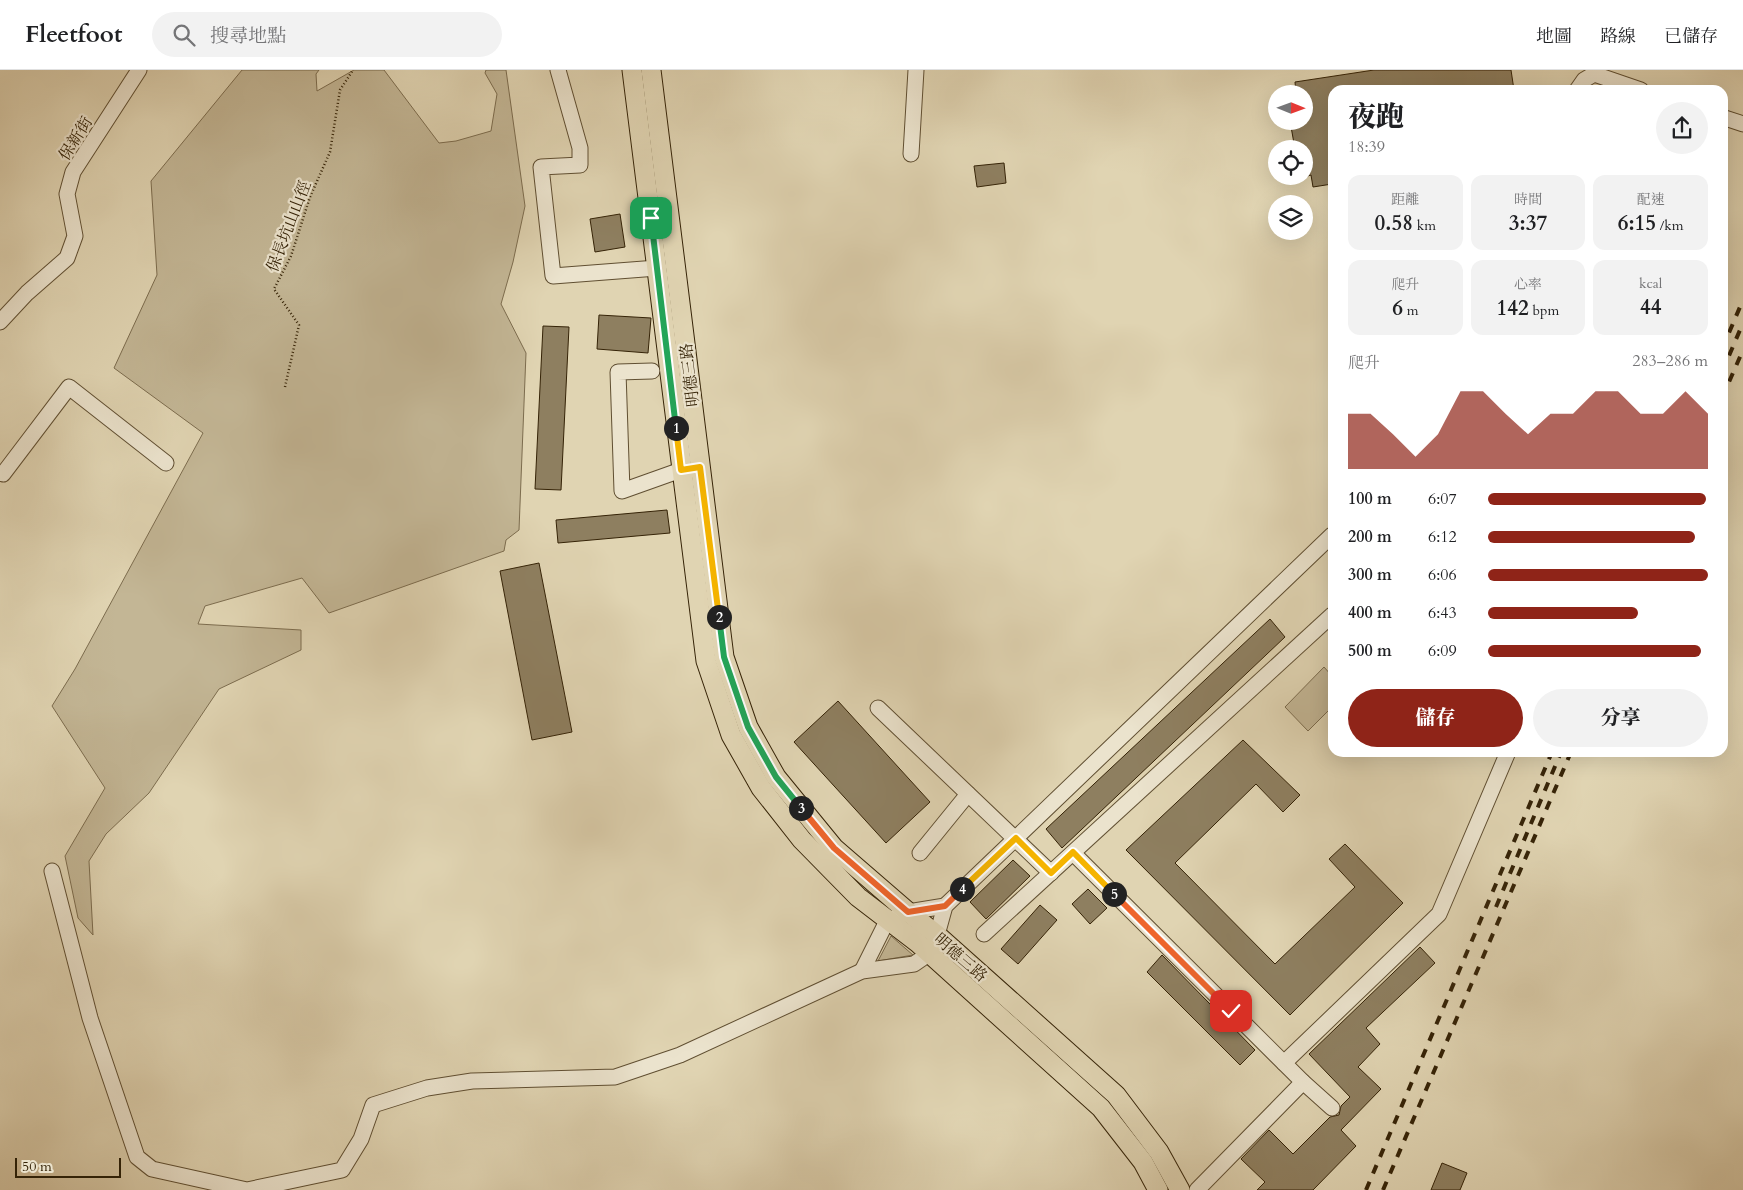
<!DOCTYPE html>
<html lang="zh-TW">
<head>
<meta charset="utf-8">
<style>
	body { margin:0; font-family:Cardo,"Noto Serif TC",serif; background:#f2f2f2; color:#202124; height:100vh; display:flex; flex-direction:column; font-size:19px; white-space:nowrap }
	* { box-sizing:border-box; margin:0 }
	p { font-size:16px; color:#757577 }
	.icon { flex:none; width:28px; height:28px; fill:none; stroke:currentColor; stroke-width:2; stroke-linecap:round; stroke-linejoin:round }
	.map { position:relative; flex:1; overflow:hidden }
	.panel { position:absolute; left:1328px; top:15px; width:400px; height:672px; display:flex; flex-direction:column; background:#fff; border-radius:15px; box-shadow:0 5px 20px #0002 }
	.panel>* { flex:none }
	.needle { width:32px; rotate:91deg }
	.controls { position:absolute; left:1268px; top:15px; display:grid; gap:10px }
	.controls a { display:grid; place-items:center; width:45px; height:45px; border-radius:50%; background:#fff; box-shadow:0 5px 20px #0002; font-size:25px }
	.scale { position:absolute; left:15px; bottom:12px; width:106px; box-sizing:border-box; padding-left:5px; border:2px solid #352307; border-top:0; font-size:14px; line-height:18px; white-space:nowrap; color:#352307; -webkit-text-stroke:4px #ebe3cd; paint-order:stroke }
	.pin { position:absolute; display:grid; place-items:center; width:42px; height:42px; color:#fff; margin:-21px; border-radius:10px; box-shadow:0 2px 8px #0006 }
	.km { position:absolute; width:25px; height:25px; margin:-12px; border-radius:50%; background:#222; color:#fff; font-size:14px; line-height:25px; text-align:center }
	.round { display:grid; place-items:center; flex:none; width:52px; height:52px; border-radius:26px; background:#f2f2f2 }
	.headline { display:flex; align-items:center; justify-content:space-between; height:85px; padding:0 20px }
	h1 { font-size:28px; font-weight:800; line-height:38px }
	.figures { display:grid; grid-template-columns:repeat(3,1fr); gap:8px; height:85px; padding:5px 20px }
	.figures div { display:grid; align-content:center; border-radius:12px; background:#f2f2f2; text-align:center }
	.figures b { font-size:21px; font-weight:800 }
	.figures small { font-size:14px; font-weight:400 }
	.figures p { font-size:14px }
	.chart { height:140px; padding:10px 20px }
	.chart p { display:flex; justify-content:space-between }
	.chart svg { width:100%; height:90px; margin-top:5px; fill:#8f2418; opacity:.7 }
	.cta { display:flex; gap:10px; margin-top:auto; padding:10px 20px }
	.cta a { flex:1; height:58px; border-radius:30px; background:#8f2418; color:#fff; font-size:20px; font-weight:800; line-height:58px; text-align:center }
	.cta a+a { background:#f2f2f2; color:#202124 }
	ul { padding:0 20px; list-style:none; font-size:16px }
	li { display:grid; grid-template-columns:80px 60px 1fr; align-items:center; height:38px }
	li i { height:12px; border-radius:6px; background:#8f2418 }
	header { display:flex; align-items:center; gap:30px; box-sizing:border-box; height:70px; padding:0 25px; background:#fff; border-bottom:1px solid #e0e0e0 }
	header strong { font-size:24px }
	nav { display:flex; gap:28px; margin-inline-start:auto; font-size:18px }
	.search { width:350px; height:45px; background:#f2f2f2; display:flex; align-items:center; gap:12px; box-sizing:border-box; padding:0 18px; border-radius:28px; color:#757577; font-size:19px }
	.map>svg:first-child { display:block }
	.green { fill:#c3b695; stroke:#7c6c4e }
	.building { fill:#8e7f60; stroke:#352307 }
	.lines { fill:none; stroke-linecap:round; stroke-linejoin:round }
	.minor-casing { stroke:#604f32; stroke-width:17 }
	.major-casing { stroke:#352307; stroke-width:21 }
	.path { stroke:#352307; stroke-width:2.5; stroke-dasharray:1 2.5; stroke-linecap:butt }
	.minor { stroke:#ebe3cd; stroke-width:15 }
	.major { stroke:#e0d4b2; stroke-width:19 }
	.rail { stroke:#352307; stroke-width:4; stroke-dasharray:9 9; stroke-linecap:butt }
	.split-1-casing { stroke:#fff; stroke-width:10 }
	.split-2-casing { stroke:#fff; stroke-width:10 }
	.split-3-casing { stroke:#fff; stroke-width:10 }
	.split-4-casing { stroke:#fff; stroke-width:10 }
	.split-5-casing { stroke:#fff; stroke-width:10 }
	.split-6-casing { stroke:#fff; stroke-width:10 }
	.split-1 { stroke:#22a559; stroke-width:6 }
	.split-2 { stroke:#f5b400; stroke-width:6 }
	.split-3 { stroke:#22a559; stroke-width:6 }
	.split-4 { stroke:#f0652b; stroke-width:6 }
	.split-5 { stroke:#f5b400; stroke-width:6 }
	.split-6 { stroke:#f0652b; stroke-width:6 }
	.labels { text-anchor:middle; stroke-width:4.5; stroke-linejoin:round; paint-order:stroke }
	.street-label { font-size:16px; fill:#352307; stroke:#ebe3cd }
</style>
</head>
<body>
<header>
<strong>Fleetfoot</strong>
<div class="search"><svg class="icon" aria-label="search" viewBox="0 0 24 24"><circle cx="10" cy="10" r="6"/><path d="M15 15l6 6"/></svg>搜尋地點</div>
<nav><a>地圖</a><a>路線</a><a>已儲存</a></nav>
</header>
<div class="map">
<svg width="1743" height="1120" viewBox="0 0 1743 1120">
	<rect width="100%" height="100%" fill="#e0d4b2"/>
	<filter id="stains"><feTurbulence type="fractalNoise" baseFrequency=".004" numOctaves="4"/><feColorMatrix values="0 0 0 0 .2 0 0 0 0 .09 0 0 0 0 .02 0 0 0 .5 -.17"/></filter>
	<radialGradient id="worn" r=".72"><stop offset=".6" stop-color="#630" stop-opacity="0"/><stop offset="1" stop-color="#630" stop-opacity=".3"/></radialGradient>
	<g class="green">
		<polygon points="242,0 319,0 316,4 317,21 354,0 384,0 439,73 456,71 491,61 497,24 485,3 486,0 506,0 525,136 513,192 501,234 526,283 519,460 506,470 504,481 329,543 302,508 205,536 198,554 301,560 301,580 219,619 149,723 106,764 89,791 93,865 78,848 65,786 105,718 52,636 75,599 203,363 114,298 157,205 151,111"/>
		<polygon points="1324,597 1332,606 1332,637 1308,661 1285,637"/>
		<polygon points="891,866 913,885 878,891"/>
	</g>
	<g class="building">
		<polygon points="1374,0 1511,0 1514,20 1332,20 1332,114 1313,117 1311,105 1304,107 1304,79 1295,79 1290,51 1304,51 1304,24 1296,24 1295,12"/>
		<polygon points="1004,93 1006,113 977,117 974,96"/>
		<polygon points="620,144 625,177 595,182 590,149"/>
		<polygon points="599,245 651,248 648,283 597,279"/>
		<polygon points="543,256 569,257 561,420 535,419"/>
		<polygon points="667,440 670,463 558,473 556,450"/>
		<polygon points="539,493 572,662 532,670 500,501"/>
		<polygon points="1270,549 1285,567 1062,778 1046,759"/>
		<polygon points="838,631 930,732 886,773 794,672"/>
		<polygon points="1243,670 1300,725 1283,742 1256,714 1175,793 1275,894 1355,817 1329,789 1345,774 1403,833 1290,945 1126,780"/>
		<polygon points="1013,790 1030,806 986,849 970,832"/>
		<polygon points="1088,819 1107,838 1090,854 1072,834"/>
		<polygon points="1040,835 1057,850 1018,894 1001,879"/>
		<polygon points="1420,877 1435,893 1366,958 1380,974 1358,997 1381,1019 1341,1060 1356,1076 1313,1120 1257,1120 1265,1112 1241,1089 1269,1060 1293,1084 1330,1047 1339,1045 1341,1036 1350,1027 1309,984"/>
		<polygon points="1162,885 1255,980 1240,995 1147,902"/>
		<polygon points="1442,1093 1467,1103 1460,1120 1431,1120"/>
	</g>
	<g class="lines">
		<defs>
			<g id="minor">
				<polyline points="558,0 580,78 580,95 541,97 553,206 657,198"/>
				<polyline points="1577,20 1584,10 1594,4 1641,20"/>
				<polyline points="1722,47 1743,54"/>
				<polyline points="911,84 916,0"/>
				<polyline points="0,252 27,223 67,188 75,166 67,124 73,102 139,0"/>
				<polyline points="652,301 618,302 622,421 681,400"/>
				<polyline points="0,403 3,404 69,317 166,393"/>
				<polyline points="878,638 1051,803"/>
				<polyline points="920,783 968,724"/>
				<polyline points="1073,783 1303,1012 1332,1038"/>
				<polyline points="52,801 90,948 137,1087 152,1099 247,1120 342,1100 361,1069 373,1035 427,1018 472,1011 615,1007 680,985 862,901 914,894 930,883 937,865 945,836 1332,465"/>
				<polyline points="984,864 1332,545"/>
				<polyline points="862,901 887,851 908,842 945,836"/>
				<polyline points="1284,993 1439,844 1508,682"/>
				<polyline points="1197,1120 1303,1012"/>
			</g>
			<g id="major">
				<polyline points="632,0 706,591 731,665 761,718 802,770 858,827 918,873 1101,1038 1143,1092 1158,1120"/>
				<polyline points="651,0 724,587 748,657 776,707 834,778 908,842 937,865 1116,1025 1159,1082 1180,1120"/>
			</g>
		</defs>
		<use href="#minor" class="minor-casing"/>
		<use href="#major" class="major-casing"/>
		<polyline class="path" points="285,317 299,255 274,219 291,186 310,127 330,82 340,20 353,0"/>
		<use href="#minor" class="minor"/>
		<use href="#major" class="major"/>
		<g class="rail">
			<polyline points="1722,279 1743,230"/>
			<polyline points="1722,302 1743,253"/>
			<polyline points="1722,328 1743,280"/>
			<polyline points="1496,837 1561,682"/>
			<polyline points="1366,1120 1552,682"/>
			<polyline points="1383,1120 1571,682"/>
		</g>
	</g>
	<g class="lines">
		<defs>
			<polyline id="split-1" points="651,148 676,358"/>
			<polyline id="split-2" points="676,358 681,400 700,397 719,547"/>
			<polyline id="split-3" points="719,547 724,587 748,657 776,707 801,738"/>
			<polyline id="split-4" points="801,738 834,778 908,842 945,836 962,819"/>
			<polyline id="split-5" points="962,819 1016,768 1051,803 1073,782 1114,824"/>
			<polyline id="split-6" points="1114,824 1231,941"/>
		</defs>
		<use href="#split-1" class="split-1-casing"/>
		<use href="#split-2" class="split-2-casing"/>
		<use href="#split-3" class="split-3-casing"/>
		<use href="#split-4" class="split-4-casing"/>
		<use href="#split-5" class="split-5-casing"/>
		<use href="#split-6" class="split-6-casing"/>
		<use href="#split-1" class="split-1"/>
		<use href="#split-2" class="split-2"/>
		<use href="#split-3" class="split-3"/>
		<use href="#split-4" class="split-4"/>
		<use href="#split-5" class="split-5"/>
		<use href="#split-6" class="split-6"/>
	</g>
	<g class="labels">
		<g class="street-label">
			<text transform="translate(75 68) rotate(-58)" y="6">保新街</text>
			<text transform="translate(288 156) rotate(-69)" y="6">保長坑山山徑</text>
			<text transform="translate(689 305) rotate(-97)" y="6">明德三路</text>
			<text transform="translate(961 887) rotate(41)" y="6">明德三路</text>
		</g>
	</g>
	<rect width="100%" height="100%" filter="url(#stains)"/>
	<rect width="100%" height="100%" fill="url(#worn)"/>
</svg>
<div class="controls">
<a><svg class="needle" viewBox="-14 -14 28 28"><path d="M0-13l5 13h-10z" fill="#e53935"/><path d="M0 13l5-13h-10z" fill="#757577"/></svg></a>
<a><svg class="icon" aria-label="locate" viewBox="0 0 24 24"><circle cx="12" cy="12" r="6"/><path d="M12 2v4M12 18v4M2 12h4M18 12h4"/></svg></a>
<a><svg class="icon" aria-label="layers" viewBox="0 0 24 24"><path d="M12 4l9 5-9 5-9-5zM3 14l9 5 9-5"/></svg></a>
</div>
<div class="scale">50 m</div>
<div class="pin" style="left:651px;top:148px;background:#1e9e55"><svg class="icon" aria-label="arrive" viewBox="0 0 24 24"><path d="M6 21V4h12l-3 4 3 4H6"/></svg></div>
<div class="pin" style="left:1231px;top:941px;background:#d93025"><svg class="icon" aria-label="check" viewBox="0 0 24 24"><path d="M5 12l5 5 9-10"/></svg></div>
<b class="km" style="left:676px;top:358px">1</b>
<b class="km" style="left:719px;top:547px">2</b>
<b class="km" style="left:801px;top:738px">3</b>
<b class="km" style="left:962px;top:819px">4</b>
<b class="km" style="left:1114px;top:824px">5</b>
<section class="panel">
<div class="headline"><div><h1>夜跑</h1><p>18:39</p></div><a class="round"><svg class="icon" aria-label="share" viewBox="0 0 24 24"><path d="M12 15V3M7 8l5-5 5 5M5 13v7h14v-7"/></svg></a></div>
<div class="figures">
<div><p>距離</p><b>0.58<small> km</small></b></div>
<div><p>時間</p><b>3:37</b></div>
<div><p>配速</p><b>6:15<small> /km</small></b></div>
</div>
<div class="figures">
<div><p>爬升</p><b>6<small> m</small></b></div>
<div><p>心率</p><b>142<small> bpm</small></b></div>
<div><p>kcal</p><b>44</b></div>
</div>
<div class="chart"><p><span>爬升</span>283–286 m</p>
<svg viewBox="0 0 160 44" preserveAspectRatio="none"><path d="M0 44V17L10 17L20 27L30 38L40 27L50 6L60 6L70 17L80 27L90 17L100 17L110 6L120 6L130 17L140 17L150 6L160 17V44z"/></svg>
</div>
<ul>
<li><b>100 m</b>6:07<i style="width:99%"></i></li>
<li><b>200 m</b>6:12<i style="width:94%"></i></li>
<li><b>300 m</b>6:06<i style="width:100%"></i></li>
<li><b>400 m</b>6:43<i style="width:68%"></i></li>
<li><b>500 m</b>6:09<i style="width:97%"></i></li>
</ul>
<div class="cta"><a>儲存</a><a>分享</a></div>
</section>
</div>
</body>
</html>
